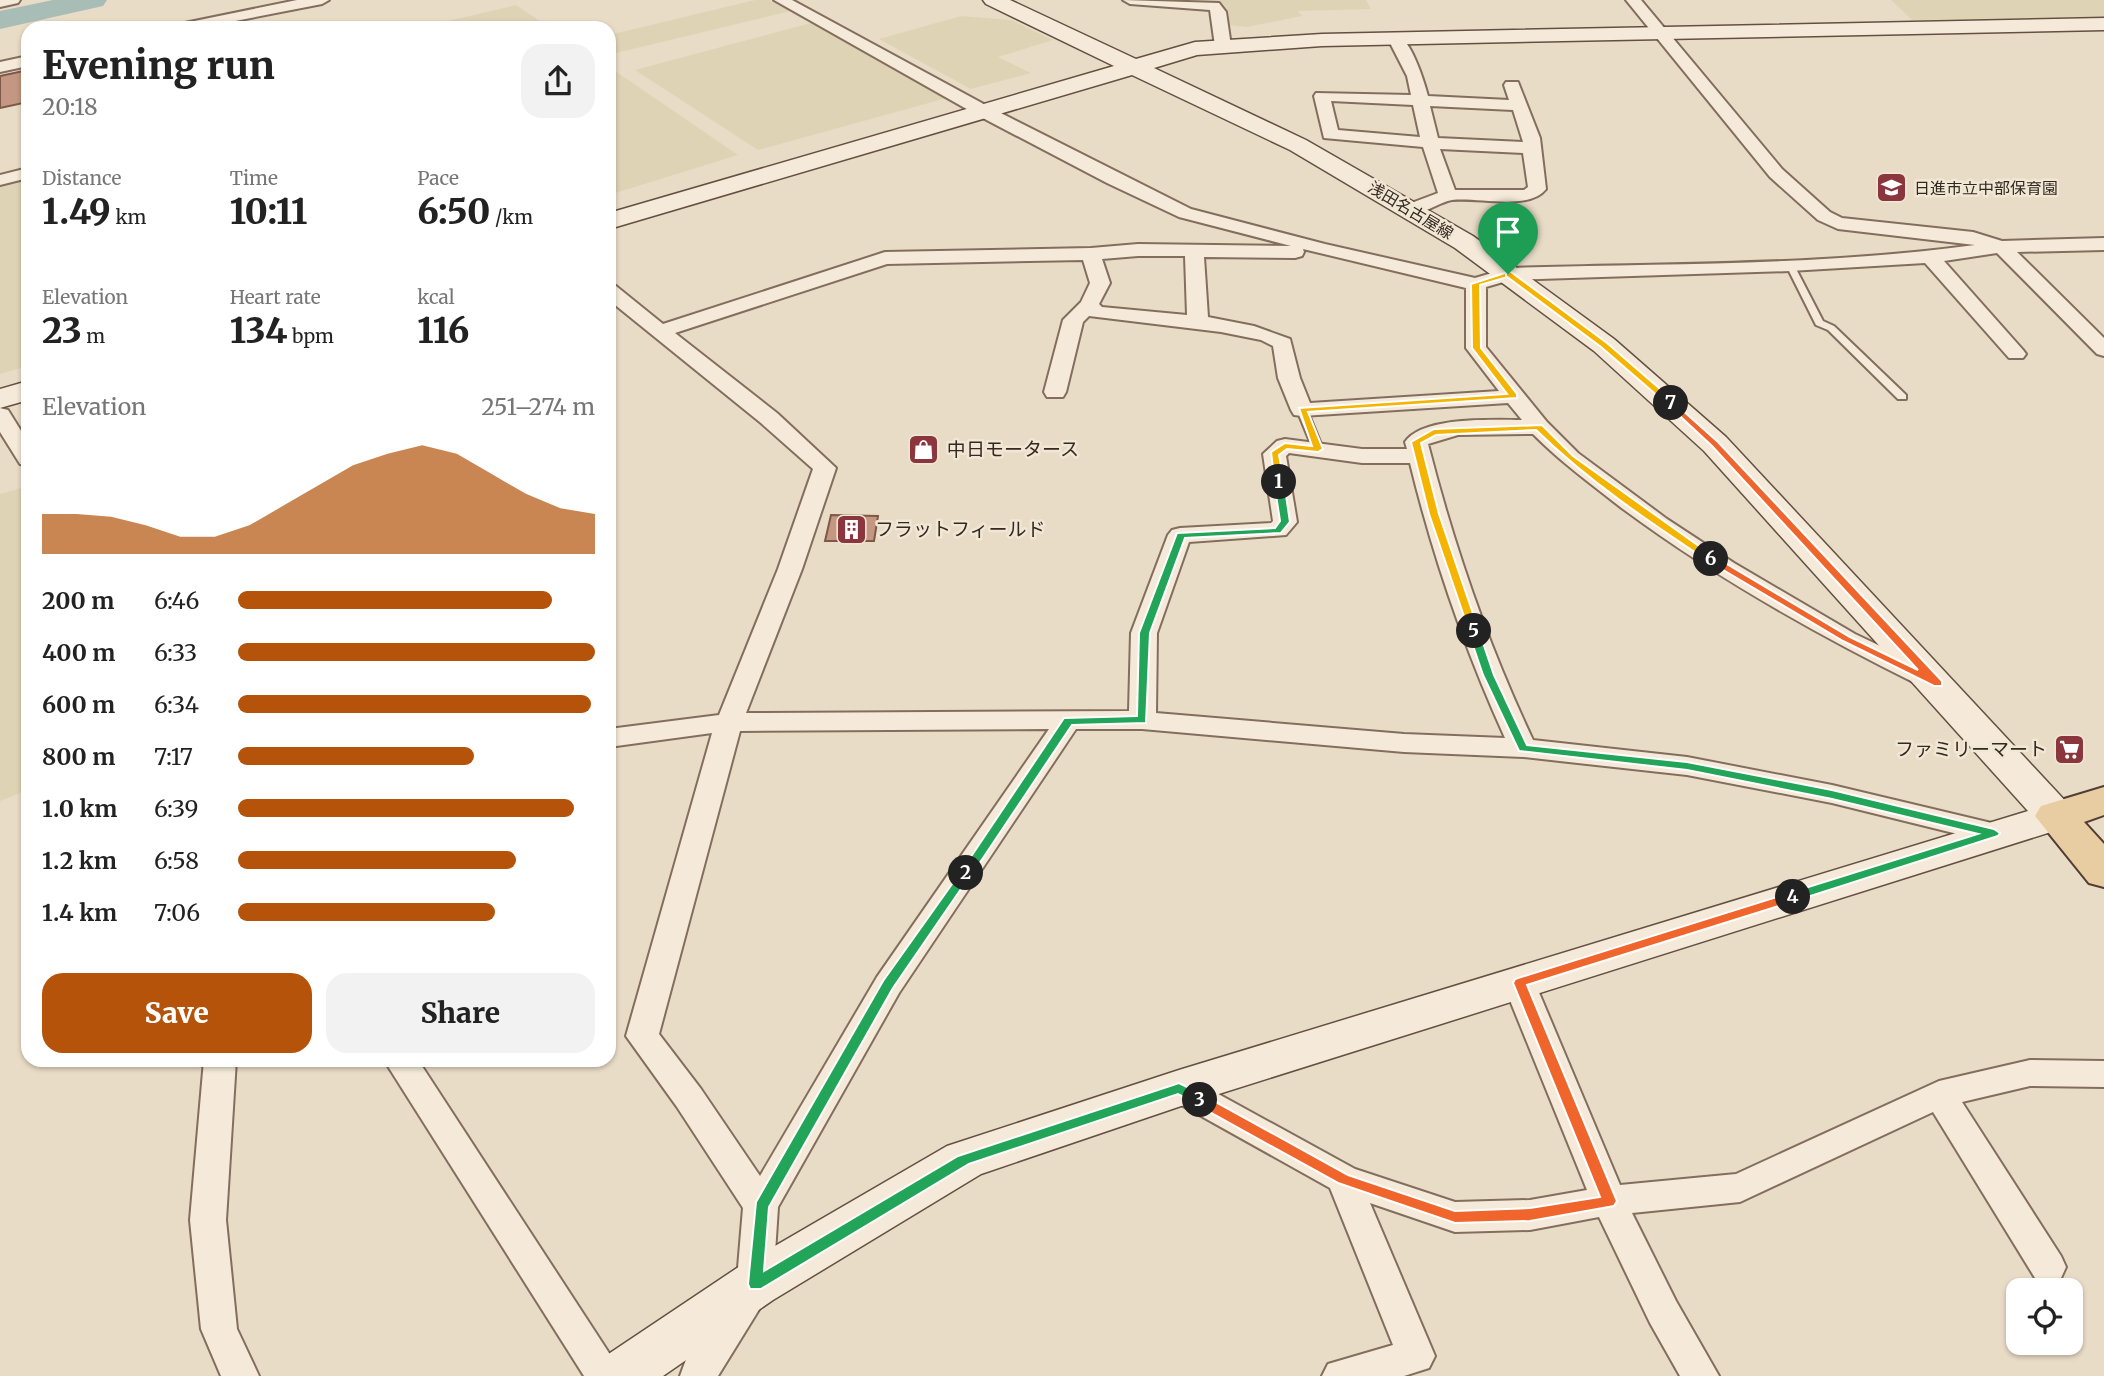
<!DOCTYPE html>
<html lang="en">
<head>
<meta charset="utf-8">
<style>
	body { margin:0; font-family:Merriweather,"Noto Sans JP",serif; background:#f2f2f2; color:#222; height:100vh; display:flex; flex-direction:column; font-size:26px; white-space:nowrap }
	* { box-sizing:border-box; margin:0 }
	p { font-size:23px; color:#767676 }
	.icon { flex:none; width:38px; height:38px; fill:none; stroke:currentColor; stroke-width:2; stroke-linecap:round; stroke-linejoin:round }
	.map { position:relative; flex:1; overflow:hidden }
	.side { position:absolute; left:21px; top:21px; width:595px; height:1046px; display:flex; flex-direction:column; background:#fff; border-radius:21px; box-shadow:0 2px 5px #0004 }
	.side>* { flex:none }
	.buttons { position:absolute; left:2006px; top:1278px; display:grid; gap:14px }
	.buttons a { display:grid; place-items:center; width:77px; height:77px; border-radius:14px; background:#fff; box-shadow:0 2px 5px #0004; font-size:35px }
	.pin { position:absolute; display:grid; place-items:center; width:60px; height:60px; color:#fff; margin:-72px -30px; border-radius:50% 50% 50% 0; rotate:-45deg; box-shadow:0 0 7px #0007 }
	.pin .icon { rotate:45deg }
	.km { position:absolute; width:35px; height:35px; margin:-18px; border-radius:50%; background:#222; color:#fff; font-size:19px; line-height:35px; text-align:center }
	.round { display:grid; place-items:center; flex:none; width:74px; height:74px; border-radius:21px; background:#f2f2f2 }
	.head { display:flex; align-items:center; justify-content:space-between; height:119px; padding:0 21px }
	h1 { font-size:38px; font-weight:800; line-height:52px }
	.metrics { display:grid; grid-template-columns:repeat(3,1fr); gap:10px; height:119px; padding:7px 21px }
	.metrics div { display:grid; align-content:center }
	.metrics b { font-size:35px; font-weight:800 }
	.metrics small { font-size:19px; font-weight:400 }
	.metrics p { font-size:19px }
	.chart { height:196px; padding:14px 21px }
	.chart p { display:flex; justify-content:space-between }
	.chart svg { width:100%; height:126px; margin-top:7px; fill:#b45309; opacity:.7 }
	.cta { display:flex; gap:14px; margin-top:auto; padding:14px 21px }
	.cta a { flex:1; height:80px; border-radius:21px; background:#b45309; color:#fff; font-size:28px; font-weight:800; line-height:80px; text-align:center }
	.cta a+a { background:#f2f2f2; color:#222 }
	ul { padding:0 21px; list-style:none; font-size:23px }
	li { display:grid; grid-template-columns:112px 84px 1fr; align-items:center; height:52px }
	li i { height:18px; border-radius:9px; background:#b45309 }
	.map>svg:first-child { display:block }
	.farmland { fill:#ded4b5 }
	.lines { fill:none; stroke-linecap:round; stroke-linejoin:round }
	.river { fill:#a7bdb5; fill-rule:evenodd }
	.building { fill:#c39781; stroke:#7f5847; stroke-width:2 }
	.lane-casing { stroke:#836e5e; stroke-width:4 }
	.street-casing { stroke:#836e5e; stroke-width:4 }
	.secondary-casing { stroke:#645041; stroke-width:3 }
	.primary-casing { stroke:#513e32; stroke-width:4 }
	.lane { fill:#f5ead9; fill-rule:evenodd }
	.street { fill:#f5ead9; fill-rule:evenodd }
	.secondary { fill:#f5ead9; fill-rule:evenodd }
	.primary { fill:#e8cda3; fill-rule:evenodd }
	.split-1 { fill:#f5b400; stroke:#fff; stroke-width:2 }
	.split-2 { fill:#22a559; stroke:#fff; stroke-width:2 }
	.split-3 { fill:#22a559; stroke:#fff; stroke-width:2 }
	.split-4 { fill:#f0652b; stroke:#fff; stroke-width:2 }
	.split-5 { fill:#22a559; stroke:#fff; stroke-width:2 }
	.split-6 { fill:#f5b400; stroke:#fff; stroke-width:2 }
	.split-7 { fill:#f0652b; stroke:#fff; stroke-width:2 }
	.split-8 { fill:#f5b400; stroke:#fff; stroke-width:2 }
	.labels { text-anchor:middle; stroke-width:5; stroke-linejoin:round; paint-order:stroke }
	.far-poi-label { font-size:16px; fill:#352820; stroke:#f1e7d5; text-anchor:start }
	.far-street-label { font-size:16px; fill:#352820; stroke:#f1e7d5 }
	.poi-label { font-size:19px; fill:#352820; stroke:#f1e7d5; text-anchor:start }
</style>
</head>
<body>
<div class="map">
<svg width="2104" height="1376" viewBox="0 0 2104 1376">
	<rect width="100%" height="100%" fill="#e9dcc7"/>
	<g class="farmland">
		<polygon points="755,0 769,0 791,11 612,54 609,53 609,35"/>
		<polygon points="1186,0 1366,0 1371,9 1298,11 1302,16 1247,27 1227,25 1226,11 1219,2"/>
		<polygon points="1891,0 2104,0 2104,17 1912,20"/>
		<polygon points="516,5 550,28 418,28"/>
		<polygon points="961,16 1011,20 1053,40 998,57 1031,73 971,89 879,39"/>
		<polygon points="811,23 947,98 758,150 635,70"/>
		<polygon points="609,67 618,73 738,155 609,195"/>
		<polygon points="28,177 28,366 0,374 0,184"/>
		<polygon points="28,486 28,790 0,801 0,494"/>
	</g>
	<g class="lines">
		<polygon class="river" points="53,0 107,0 103,6 0,29 0,11"/>
	</g>
	<g class="building">
		<polygon points="28,70 28,102 0,108 0,76"/>
		<polygon points="831,515 878,516 874,541 825,541"/>
	</g>
	<g class="lines">
		<defs>
			<g id="lane">
				<polygon points="1790,262 1794,265 1823,321 1834,326 1906,395 1906,399 1898,399 1828,330 1816,325 1786,265"/>
				<polygon points="1302,407 1307,410 1323,449 1322,451 1314,451 1313,449 1297,410"/>
			</g>
			<g id="street">
				<polygon points="0,0 20,0 18,3 0,7"/>
				<polygon points="297,0 329,0 322,4 199,28 172,28 175,25"/>
				<path d="M774,0H792L991,108L1191,209L1325,244L1475,278L1509,268C1664,263 1822,266 1975,245L1838,229L1818,220L1770,177L1626,0H1641L1782,169L1830,212L1842,218L1973,232L2002,241L2104,238V250L2017,252L2104,338V356L2097,354L1997,253L1944,261L2023,350L2026,354L2023,358H2009L1925,263L1790,271L1510,280L1486,287V347L1547,422L1578,453L1667,519L1734,563L1855,634L1935,672L1939,678L1935,684L1926,686L1917,684C1814,633 1715,577 1623,509C1592,485 1561,462 1533,434L1458,435L1428,444C1454,546 1488,645 1533,740L1687,757L1832,785L2004,826L2008,833L2004,840L1994,843L1832,803L1687,775L1523,757L1404,752L1142,729H1076L899,993L778,1207L773,1284L768,1295L718,1376H680L688,1354L737,1280L743,1208L677,1107L626,1036L712,733L609,747V729L719,715L778,569L813,469L761,423L609,300V284L616,286L663,324L885,252L1091,248L1138,244L1291,246L1179,217L1107,183L979,116ZM1303,249L1466,288V348L1499,391L1310,403L1300,378L1290,339L1254,326L1208,317L1204,257L1295,258L1302,256L1304,252ZM1138,256H1185L1187,315L1102,307L1099,304L1110,283L1102,259ZM1083,260L1090,283L1081,302L1063,320L1044,392L1047,397H1063L1066,392L1083,322L1089,316L1221,332L1261,340L1273,346L1278,378L1291,410L1294,415L1302,416L1508,403L1522,420C1493,420 1423,416 1405,442L1407,449H1362L1285,439L1277,441L1263,454L1273,521L1271,523L1180,528L1172,530L1168,535L1131,633L1129,711L746,713L802,569L836,468L777,413L675,333L887,264ZM1289,453L1362,463H1410C1433,557 1465,650 1505,738L1404,734L1156,713L1157,633L1189,542L1286,535L1297,522L1286,456ZM1049,729L877,977L760,1176L701,1089L659,1034L740,731Z"/>
				<polygon points="1123,0 1219,3 1226,12 1231,46 1223,51 1215,46 1210,10 1130,4"/>
				<path d="M1396,34C1411,39 1424,81 1428,96L1509,100L1504,85L1506,82H1518L1540,138L1546,189C1529,211 1478,197 1452,200C1436,203 1422,217 1406,213L1403,209L1406,205L1438,193L1423,147L1324,138L1314,96L1316,93L1411,95L1407,76L1388,39ZM1331,101L1413,105L1420,137L1338,130ZM1430,106L1513,110L1523,142L1438,138ZM1440,149L1523,153L1528,187L1524,190H1455Z"/>
				<polygon points="28,56 28,66 0,72 0,62"/>
				<polygon points="28,168 28,178 0,185 0,175"/>
				<polygon points="0,408 8,410 28,442 28,466 20,464 0,432"/>
				<polygon points="1519,971 1530,975 1535,983 1620,1185 1736,1174 1939,1081 2030,1060 2104,1061 2104,1087 2030,1086 1962,1102 2061,1256 2066,1267 2061,1278 2048,1282 2035,1278 1933,1112 1740,1202 1632,1213 1676,1301 1719,1376 1680,1376 1650,1323 1599,1217 1530,1230 1455,1232 1370,1203 1435,1356 1429,1368 1404,1376 1322,1376 1328,1364 1393,1345 1330,1188 1167,1097 1163,1088 1167,1079 1179,1075 1191,1079 1355,1169 1455,1202 1530,1200 1587,1190 1503,983 1508,975"/>
				<polygon points="204,1060 236,1060 226,1220 237,1329 259,1376 221,1376 201,1329 190,1220"/>
				<polygon points="384,1060 418,1060 624,1376 584,1376"/>
			</g>
			<g id="secondary">
				<polygon points="983,0 1010,0 1136,59 1195,42 1322,34 2104,18 2104,30 1322,46 1197,55 1154,68 1306,140 1473,236 1614,339 1726,437 2070,806 2076,816 2070,826 1187,1104 981,1174 773,1300 663,1376 594,1376 601,1359 737,1268 947,1146 1179,1070 2028,811 1704,451 1594,351 1455,248 1290,150 1132,75 609,229 609,213 1114,66 986,4"/>
				<polygon points="28,381 28,400 0,408 0,389"/>
			</g>
			<polygon id="primary" points="2104,787 2104,815 2084,822 2104,844 2104,887 2089,883 2035,816 2041,806"/>
		</defs>
		<use href="#lane" class="lane-casing"/>
		<use href="#street" class="street-casing"/>
		<use href="#secondary" class="secondary-casing"/>
		<use href="#primary" class="primary-casing"/>
		<use href="#lane" class="lane"/>
		<use href="#street" class="street"/>
		<use href="#secondary" class="secondary"/>
		<use href="#primary" class="primary"/>
	</g>
	<polygon class="split-1" points="1508,272 1511,276 1480,285 1481,348 1517,394 1517,398 1308,412 1323,449 1318,452 1287,449 1279,455 1284,482 1275,484 1271,452 1285,443 1312,446 1299,408 1507,394 1472,348 1471,284"/>
	<polygon class="split-2" points="1279,479 1284,482 1290,522 1281,533 1185,538 1150,633 1146,723 1072,725 971,876 962,876 962,870 1064,718 1137,716 1139,633 1177,533 1275,528 1280,521 1274,482"/>
	<polygon class="split-3" points="966,869 972,873 893,988 769,1207 764,1271 958,1156 1179,1083 1205,1096 1207,1100 1200,1105 1178,1094 969,1164 761,1289 750,1289 748,1284 756,1202 883,981 962,870"/>
	<polygon class="split-4" points="1793,892 1800,897 1798,900 1527,985 1617,1201 1614,1206 1530,1221 1455,1223 1338,1183 1195,1104 1193,1100 1200,1094 1205,1096 1348,1175 1455,1211 1530,1208 1600,1197 1513,983 1515,979"/>
	<polygon class="split-5" points="1474,628 1479,631 1494,675 1527,745 1687,762 1832,790 1994,829 2000,833 1998,836 1798,900 1789,900 1789,893 1978,834 1832,799 1687,770 1519,751 1483,675 1468,631"/>
	<path class="split-6" d="M1542,425L1573,456L1717,559L1708,561C1648,521 1588,481 1536,430L1436,435L1421,443L1439,514L1479,631L1470,634L1429,514L1411,442L1434,429Z"/>
	<polygon class="split-7" points="1671,400 1718,442 1942,681 1942,686 1934,686 1843,641 1708,561 1708,557 1715,557 1850,637 1918,670 1712,446 1668,405 1668,401"/>
	<polygon class="split-8" points="1506,272 1511,272 1607,343 1674,401 1674,405 1668,405 1601,347 1506,276"/>
	<defs>
		<symbol id="school-square" viewBox="-11 -11 22 22"><rect x="-9" y="-9" width="18" height="18" rx="4" fill="#8b353d" stroke="#f1e7d5"/><path d="M0-5L7-2L0 1L-7-2ZM-4 1L0 2.5L4 1V4Q0 6-4 4Z" fill="#fff"/></symbol>
		<symbol id="shop-square" viewBox="-11 -11 22 22"><rect x="-9" y="-9" width="18" height="18" rx="4" fill="#8b353d" stroke="#f1e7d5"/><path d="M-5-2.5h2.3a2.7 3.5 0 0 1 5.4 0H5L5.5 6h-11ZM-1.5-2.5h3a1.5 2.3 0 0 0-3 0Z" fill="#fff"/></symbol>
		<symbol id="building-square" viewBox="-11 -11 22 22"><rect x="-9" y="-9" width="18" height="18" rx="4" fill="#8b353d" stroke="#f1e7d5"/><path d="M-4-6H4V6H1V3H-1V6H-4ZM-2.5-4.3h1.7v1.8h-1.7ZM.8-4.3h1.7v1.8H.8ZM-2.5-1h1.7V.8h-1.7ZM.8-1h1.7V.8H.8Z" fill="#fff"/></symbol>
		<symbol id="supermarket-square" viewBox="-11 -11 22 22"><rect x="-9" y="-9" width="18" height="18" rx="4" fill="#8b353d" stroke="#f1e7d5"/><path d="M-6-5.5h2.5l.6 2H6L4.5 2H-2.5L-4.4-4H-6ZM-1.5 3.2a1.3 1.3 0 1 0 .1 0ZM3 3.2a1.3 1.3 0 1 0 .1 0Z" fill="#fff"/></symbol>
	</defs>
	<g fill-rule="evenodd">
		<use href="#school-square" x="1874" y="170" width="35" height="35"/>
		<use href="#shop-square" x="906" y="432" width="35" height="35"/>
		<use href="#building-square" x="834" y="512" width="35" height="35"/>
		<use href="#supermarket-square" x="2052" y="732" width="35" height="35"/>
	</g>
	<g class="labels">
		<g class="far-poi-label">
			<text x="1914" y="194">日進市立中部保育園</text>
		</g>
		<g class="far-street-label">
			<text transform="translate(1411 210) rotate(31)" y="6">浅田名古屋線</text>
		</g>
		<g class="poi-label">
			<text x="947" y="456">中日モータース</text>
			<text x="875" y="536">フラットフィールド</text>
			<text x="2047" y="756" text-anchor="end">ファミリーマート</text>
		</g>
	</g>
</svg>
<div class="buttons">
<a><svg class="icon" aria-label="locate" viewBox="0 0 24 24"><circle cx="12" cy="12" r="6"/><path d="M12 2v4M12 18v4M2 12h4M18 12h4"/></svg></a>
</div>
<div class="pin" style="left:1508px;top:274px;background:#1e9e55"><svg class="icon" aria-label="arrive" viewBox="0 0 24 24"><path d="M6 21V4h12l-3 4 3 4H6"/></svg></div>
<b class="km" style="left:1279px;top:482px">1</b>
<b class="km" style="left:966px;top:873px">2</b>
<b class="km" style="left:1200px;top:1100px">3</b>
<b class="km" style="left:1793px;top:897px">4</b>
<b class="km" style="left:1474px;top:631px">5</b>
<b class="km" style="left:1711px;top:559px">6</b>
<b class="km" style="left:1671px;top:403px">7</b>
<section class="side">
<div class="head"><div><h1>Evening run</h1><p>20:18</p></div><a class="round"><svg class="icon" aria-label="share" viewBox="0 0 24 24"><path d="M12 15V3M7 8l5-5 5 5M5 13v7h14v-7"/></svg></a></div>
<div class="metrics">
<div><p>Distance</p><b>1.49<small> km</small></b></div>
<div><p>Time</p><b>10:11</b></div>
<div><p>Pace</p><b>6:50<small> /km</small></b></div>
</div>
<div class="metrics">
<div><p>Elevation</p><b>23<small> m</small></b></div>
<div><p>Heart rate</p><b>134<small> bpm</small></b></div>
<div><p>kcal</p><b>116</b></div>
</div>
<div class="chart"><p><span>Elevation</span>251–274 m</p>
<svg viewBox="0 0 160 44" preserveAspectRatio="none"><path d="M0 44V30L10 30L20 31L30 34L40 38L50 38L60 34L70 27L80 20L90 13L100 9L110 6L120 9L130 16L140 23L150 28L160 30V44z"/></svg>
</div>
<ul>
<li><b>200 m</b>6:46<i style="width:88%"></i></li>
<li><b>400 m</b>6:33<i style="width:100%"></i></li>
<li><b>600 m</b>6:34<i style="width:99%"></i></li>
<li><b>800 m</b>7:17<i style="width:66%"></i></li>
<li><b>1.0 km</b>6:39<i style="width:94%"></i></li>
<li><b>1.2 km</b>6:58<i style="width:78%"></i></li>
<li><b>1.4 km</b>7:06<i style="width:72%"></i></li>
</ul>
<div class="cta"><a>Save</a><a>Share</a></div>
</section>
</div>
</body>
</html>
